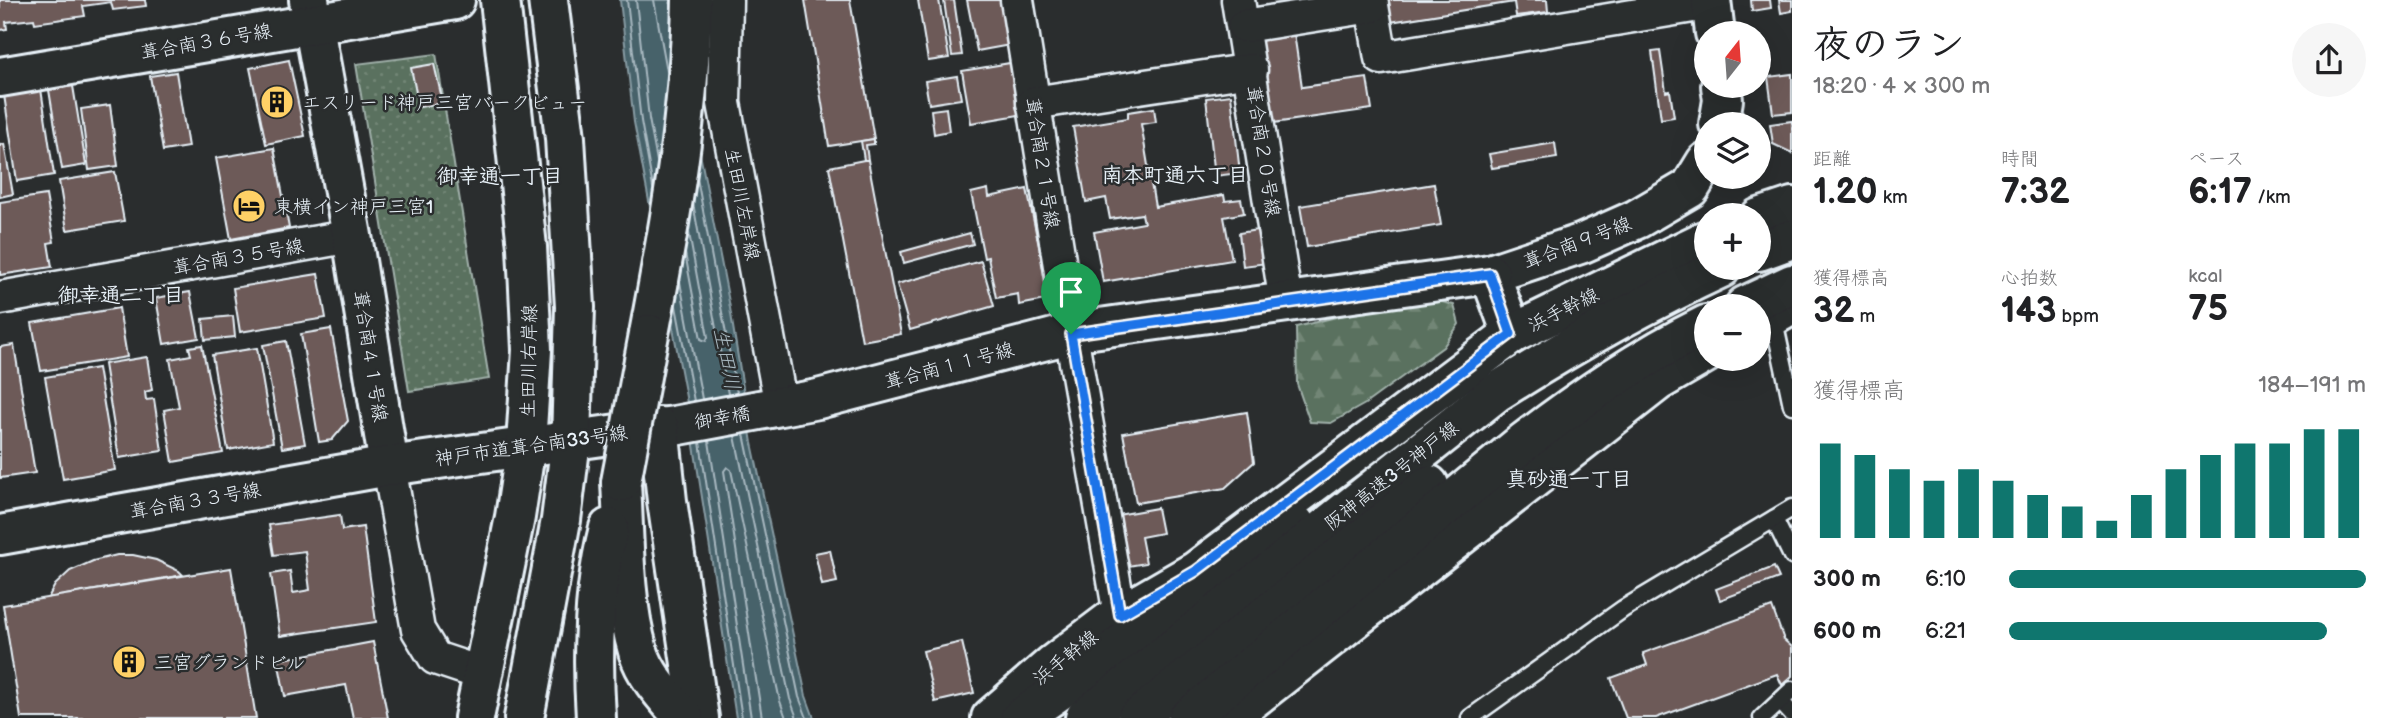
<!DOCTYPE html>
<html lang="ja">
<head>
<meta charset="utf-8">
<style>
	body { margin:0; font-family:"Balsamiq Sans","Klee One",sans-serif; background:#f6f6f6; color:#202124; height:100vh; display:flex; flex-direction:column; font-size:26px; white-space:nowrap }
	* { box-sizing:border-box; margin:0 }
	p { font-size:23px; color:#757577 }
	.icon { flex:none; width:38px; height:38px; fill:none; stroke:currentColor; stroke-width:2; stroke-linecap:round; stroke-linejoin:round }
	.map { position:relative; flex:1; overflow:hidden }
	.panel { display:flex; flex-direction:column; background:#fff; width:595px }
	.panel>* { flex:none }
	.needle { width:46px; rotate:17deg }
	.tools { position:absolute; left:1694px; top:21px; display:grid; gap:14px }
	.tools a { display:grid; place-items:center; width:77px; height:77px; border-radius:50%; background:#fff; box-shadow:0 7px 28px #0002; font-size:35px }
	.pin { position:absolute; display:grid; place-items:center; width:60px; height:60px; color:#fff; margin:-72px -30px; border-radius:50% 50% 50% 0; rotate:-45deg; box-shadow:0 0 7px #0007 }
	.pin .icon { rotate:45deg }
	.round { display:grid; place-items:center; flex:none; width:74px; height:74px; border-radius:37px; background:#f6f6f6 }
	.summary { display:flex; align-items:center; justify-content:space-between; height:119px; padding:0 21px }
	h1 { font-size:38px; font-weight:700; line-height:52px }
	.stats { display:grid; grid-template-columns:repeat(3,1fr); gap:10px; height:119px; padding:7px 21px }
	.stats div { display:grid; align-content:center }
	.stats b { font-size:35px; font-weight:700 }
	.stats small { font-size:19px; font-weight:400 }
	.stats p { font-size:19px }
	.chart { height:196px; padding:14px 21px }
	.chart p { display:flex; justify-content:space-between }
	.chart svg { width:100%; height:126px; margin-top:7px; stroke:#0f766e; stroke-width:6 }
	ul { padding:0 21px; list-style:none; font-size:23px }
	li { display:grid; grid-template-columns:112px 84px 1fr; align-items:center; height:52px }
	li i { height:18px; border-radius:9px; background:#0f766e }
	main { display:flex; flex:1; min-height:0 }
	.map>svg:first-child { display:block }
	.forest { fill:url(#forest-firs); stroke:#a1b1ab; stroke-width:2 }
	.park { fill:url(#park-dots); stroke:#a1b1ab; stroke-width:2 }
	.water { fill:#47626b; stroke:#879ba3; stroke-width:2 }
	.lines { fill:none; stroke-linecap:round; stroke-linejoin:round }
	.shore { stroke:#a8b8c0; stroke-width:2 }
	.building { fill:#6d5a58; stroke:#e8f1f8; stroke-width:2 }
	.lane-casing { stroke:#e8f1f8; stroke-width:21 }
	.street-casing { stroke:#e8f1f8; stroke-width:37 }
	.secondary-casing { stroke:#e8f1f8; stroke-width:44 }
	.primary-casing { stroke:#e8f1f8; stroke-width:44 }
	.highway-casing { stroke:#e8f1f8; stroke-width:44 }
	.lane { stroke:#2a2d2e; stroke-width:16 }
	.street { stroke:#2a2d2e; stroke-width:32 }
	.secondary { stroke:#2a2d2e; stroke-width:38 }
	.primary { stroke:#2a2d2e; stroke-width:38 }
	.highway { stroke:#2a2d2e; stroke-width:38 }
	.highway-bridge-casing { stroke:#e8f1f8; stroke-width:44; stroke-linecap:butt }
	.highway-bridge { stroke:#2a2d2e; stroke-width:38 }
	.route-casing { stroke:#fff; stroke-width:14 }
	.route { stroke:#1a73e8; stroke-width:9 }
	.labels { text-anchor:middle; stroke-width:5; stroke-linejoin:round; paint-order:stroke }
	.street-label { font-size:19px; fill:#e8f1f8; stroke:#2a2d2e }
	.poi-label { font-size:19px; fill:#e8f1f8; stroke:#2a2d2e; text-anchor:start }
	.neighbourhood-label { font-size:21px; font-weight:bold; fill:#e8f1f8; stroke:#2a2d2e }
	.water-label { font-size:21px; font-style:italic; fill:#a8b8c0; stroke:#2a2d2e }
</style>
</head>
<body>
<main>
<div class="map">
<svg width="1792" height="718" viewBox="0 0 1792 718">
	<defs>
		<pattern id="forest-firs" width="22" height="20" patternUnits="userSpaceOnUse" patternTransform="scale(1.75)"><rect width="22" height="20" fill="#5a715e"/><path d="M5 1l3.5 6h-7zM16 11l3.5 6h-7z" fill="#728676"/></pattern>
		<pattern id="park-dots" width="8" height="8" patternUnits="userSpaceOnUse" patternTransform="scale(1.75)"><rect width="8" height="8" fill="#5a715e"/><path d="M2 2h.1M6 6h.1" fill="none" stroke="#728676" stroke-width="1.8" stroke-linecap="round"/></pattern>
	</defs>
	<rect width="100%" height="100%" fill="#2a2d2e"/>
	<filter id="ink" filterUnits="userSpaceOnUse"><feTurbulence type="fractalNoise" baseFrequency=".0143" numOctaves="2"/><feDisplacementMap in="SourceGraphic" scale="14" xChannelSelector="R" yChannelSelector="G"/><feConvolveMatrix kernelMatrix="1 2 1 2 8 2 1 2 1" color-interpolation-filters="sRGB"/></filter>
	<g filter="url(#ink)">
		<polygon class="forest" points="1420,296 1454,305 1459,324 1443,347 1365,404 1331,423 1310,422 1297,384 1296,327"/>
		<polygon class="park" points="436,54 489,379 409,391 356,64"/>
		<polygon class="water" points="620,0 670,0 729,302 752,443 806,696 814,718 736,718 689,413 634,122"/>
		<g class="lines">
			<g class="shore">
				<polyline points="627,0 641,121 653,188"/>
				<polyline points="636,0 649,119 657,161"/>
				<polyline points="654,0 667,71"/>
				<polyline points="697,178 737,393"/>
				<polyline points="693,203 728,394"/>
				<polyline points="685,253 701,339 706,341 708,337 689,233"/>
				<polyline points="680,282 702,399"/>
				<polyline points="676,306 694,401"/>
				<polyline points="744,434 799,697 807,718"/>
				<polyline points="735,436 790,699 797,718"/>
				<polyline points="709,441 751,718"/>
				<polyline points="700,442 742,718"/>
				<polyline points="762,718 724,471 727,467 731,470 780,701 786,718"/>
			</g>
		</g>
		<g class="building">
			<polygon points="0,0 145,0 146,6 113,10 111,2 83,6 85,16 35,23 34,19 6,22 7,29 0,30"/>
			<polygon points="805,0 850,0 874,139 829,146"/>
			<polygon points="918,0 939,0 949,58 928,61"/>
			<polygon points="954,0 962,55 952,56 944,1"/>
			<polygon points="967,0 1001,0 1010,45 977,51"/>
			<polygon points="1380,0 1547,0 1548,12 1516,16 1514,2 1384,23"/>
			<polygon points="1751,0 1770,0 1771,8 1752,11"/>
			<polygon points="1779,0 1792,0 1792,11 1781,13"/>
			<polygon points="1294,33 1302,87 1367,78 1372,109 1273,123 1261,37"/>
			<polygon points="1660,51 1666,92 1670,91 1674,117 1661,119 1652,52"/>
			<polygon points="289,60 305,136 266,144 250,68"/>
			<polygon points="1010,63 1019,115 971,123 962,71"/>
			<polygon points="434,64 443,103 419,107 411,68"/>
			<polygon points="176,72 188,147 163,151 150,76"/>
			<polygon points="1792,74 1792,112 1773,114 1768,77"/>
			<polygon points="957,76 961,99 929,104 925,81"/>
			<polygon points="73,86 86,165 62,169 49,90"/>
			<polygon points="41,89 54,175 17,181 4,95"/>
			<polygon points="1231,95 1240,173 1215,176 1206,98"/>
			<polygon points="110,105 118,166 89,170 81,109"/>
			<polygon points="946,108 949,131 934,134 931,110"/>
			<polygon points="1154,108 1156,122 1141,124 1155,207 1224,195 1225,201 1241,199 1244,213 1224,217 1232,260 1103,282 1094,232 1144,223 1142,214 1110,219 1106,198 1086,202 1073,127 1128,118 1128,112"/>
			<polygon points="1792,121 1792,153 1773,144 1770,124"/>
			<polygon points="874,139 874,144 866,145 868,160 864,160 861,141"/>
			<polygon points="1555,143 1557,158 1492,168 1489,154"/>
			<polygon points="4,144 13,194 0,197 0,145"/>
			<polygon points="274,148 289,228 231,239 216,158"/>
			<polygon points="864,160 868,160 901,334 862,341 829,167"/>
			<polygon points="115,172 124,221 67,230 59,181"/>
			<polygon points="1434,184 1441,225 1307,247 1300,206"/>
			<polygon points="988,189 989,197 1027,189 1050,299 1019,305 1018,294 996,298 988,257 984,258 971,193"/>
			<polygon points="46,195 54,242 48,243 52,267 0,275 0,202"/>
			<polygon points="1263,229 1268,263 1243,266 1239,233"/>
			<polygon points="970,233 973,244 904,263 901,252"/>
			<polygon points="981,261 994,306 910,330 897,284"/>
			<polygon points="318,274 326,318 240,332 233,288"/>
			<polygon points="190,292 199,338 164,344 156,298"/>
			<polygon points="119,308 127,357 41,371 32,323"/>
			<polygon points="233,316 235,337 205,340 203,319"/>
			<polygon points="331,329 348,421 332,440 319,442 301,334"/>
			<polygon points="286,341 305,444 282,448 263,345"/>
			<polygon points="14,345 35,473 0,478 0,347"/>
			<polygon points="202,345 223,453 173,462 164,410 179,407 170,359 191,355 189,347"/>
			<polygon points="257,348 273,442 228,450 212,355"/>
			<polygon points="147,357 152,390 145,392 146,400 154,399 162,451 119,458 104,364"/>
			<polygon points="98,368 115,470 63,479 45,377"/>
			<polygon points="1247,412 1254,462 1225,488 1136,503 1123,433"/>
			<polygon points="1157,508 1162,533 1141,537 1146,563 1122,567 1112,516"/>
			<polygon points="340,515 342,530 363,527 376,622 280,636 271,574 290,571 293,593 310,590 305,551 274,555 269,525"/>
			<polygon points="830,550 837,582 822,585 815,553"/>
			<polygon points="117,555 133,555 156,560 179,571 183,575 48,598 55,585 70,571 93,561"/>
			<polygon points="1774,567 1779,578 1720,600 1716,589"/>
			<polygon points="231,568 256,718 21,718 3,605"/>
			<polygon points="1772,607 1784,640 1792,647 1792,676 1782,685 1777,674 1656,718 1626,718 1611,678 1647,665 1643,653"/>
			<polygon points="373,642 388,718 353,718 346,685 285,696 278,660"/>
			<polygon points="962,642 974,693 935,702 923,651"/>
		</g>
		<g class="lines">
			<defs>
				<g id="lane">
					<polyline points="1773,316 1792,405"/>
					<polyline points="1774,519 1792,556"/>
					<polyline points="1780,701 1792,714"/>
					<polyline points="1470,718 1623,609 1792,508"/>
					<polyline points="1762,718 1792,690"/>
				</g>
				<g id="street">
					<polyline points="726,0 724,103 781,406"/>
					<polyline points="1017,0 1071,334 1120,615"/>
					<polyline points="1238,0 1286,303"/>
					<polyline points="1371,0 1381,58 1711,3"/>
					<polyline points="1244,26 1372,6"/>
					<polyline points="1033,103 1251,70"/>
					<polyline points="0,298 352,236"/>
					<polyline points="389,466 418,630 435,658 483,674"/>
				</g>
				<g id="secondary">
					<polyline points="309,0 352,236 389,466"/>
					<polyline points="1711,0 1715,33"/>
					<polyline points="0,77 455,0"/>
					<polyline points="1719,124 1723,100 1721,86"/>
					<polyline points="1512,334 1490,274 1583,243 1637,219 1690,188 1706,162"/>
					<polyline points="0,535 389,466 674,426 818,399 1085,330 1490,274"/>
					<polyline points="474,718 515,517 526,445 532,350 527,247 500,0"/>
					<polyline points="524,718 561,520 571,440 575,307 565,138 548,0"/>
				</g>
				<g id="primary">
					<polyline points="1759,218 1792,207"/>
					<polyline points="1759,324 1792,305"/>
					<polyline points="991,718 1052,665 1113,619 1196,571 1512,334 1706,240"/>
					<polyline points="1228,718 1658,381 1706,353"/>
				</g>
				<g id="highway">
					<polyline points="1759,251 1792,239"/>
					<polyline points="1745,306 1792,284"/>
					<path d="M649,334C670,223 690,113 692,0"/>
					<polyline points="659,427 667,501 699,718"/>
					<path d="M621,482C624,534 623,601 638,651C646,677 667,698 684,718"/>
					<path d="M596,718C592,656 593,589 609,528"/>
					<polyline points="1020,718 1083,674 1166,609 1295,524"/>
					<path d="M1085,718L1495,393C1569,346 1641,305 1721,268"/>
					<polyline points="1137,718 1429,485"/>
					<path d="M1188,718L1524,442C1582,398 1641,357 1706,325"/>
				</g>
			</defs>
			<use href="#lane" class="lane-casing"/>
			<use href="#street" class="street-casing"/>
			<use href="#secondary" class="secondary-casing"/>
			<use href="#primary" class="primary-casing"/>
			<use href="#highway" class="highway-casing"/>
			<use href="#lane" class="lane"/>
			<use href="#street" class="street"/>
			<use href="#secondary" class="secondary"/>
			<use href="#primary" class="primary"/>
			<use href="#highway" class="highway"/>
			<defs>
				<polyline id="highway-bridge" points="621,482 649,334"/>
			</defs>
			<use href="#highway-bridge" class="highway-bridge-casing"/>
			<use href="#highway-bridge" class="highway-bridge"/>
		</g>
	</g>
	<g class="lines" filter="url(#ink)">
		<defs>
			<polygon id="route" points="1490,274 1511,334 1196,571 1120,615 1071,334"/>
		</defs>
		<use href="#route" class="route-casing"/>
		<use href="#route" class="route"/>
	</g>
	<defs>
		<symbol id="building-disc" viewBox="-11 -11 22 22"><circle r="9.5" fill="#ffd166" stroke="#2a2d2e"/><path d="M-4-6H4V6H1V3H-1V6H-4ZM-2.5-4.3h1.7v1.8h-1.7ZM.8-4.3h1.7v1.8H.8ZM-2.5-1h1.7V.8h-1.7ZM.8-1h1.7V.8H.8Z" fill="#111"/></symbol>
		<symbol id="hotel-disc" viewBox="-11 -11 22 22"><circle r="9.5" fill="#ffd166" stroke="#2a2d2e"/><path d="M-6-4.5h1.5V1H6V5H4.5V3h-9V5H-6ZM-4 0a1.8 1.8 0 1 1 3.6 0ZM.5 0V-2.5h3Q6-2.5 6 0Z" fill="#111"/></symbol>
	</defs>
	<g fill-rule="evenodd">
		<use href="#building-disc" x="258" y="83" width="38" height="38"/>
		<use href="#hotel-disc" x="230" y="187" width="38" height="38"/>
		<use href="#building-disc" x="110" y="643" width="38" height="38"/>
	</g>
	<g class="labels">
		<g class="street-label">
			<text transform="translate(206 41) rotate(-10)" y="7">葺合南３６号線</text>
			<text transform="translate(1264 151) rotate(81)" y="7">葺合南２０号線</text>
			<text transform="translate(1043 163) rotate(81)" y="7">葺合南２１号線</text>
			<text transform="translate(743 204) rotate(79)" y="7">生田川左岸線</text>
			<text transform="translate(1577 242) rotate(-21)" y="7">葺合南９号線</text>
			<text transform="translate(238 256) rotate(-10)" y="7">葺合南３５号線</text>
			<text transform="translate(1563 309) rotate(-26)" y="7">浜手幹線</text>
			<text transform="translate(371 356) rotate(81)" y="7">葺合南４１号線</text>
			<text transform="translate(528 361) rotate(-89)" y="7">生田川右岸線</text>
			<text transform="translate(949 365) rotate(-15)" y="7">葺合南１１号線</text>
			<text transform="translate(722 417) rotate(-10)" y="7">御幸橋</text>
			<text transform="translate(531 445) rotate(-8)" y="7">神戸市道葺合南33号線</text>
			<text transform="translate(1391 475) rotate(-38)" y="7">阪神高速3号神戸線</text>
			<text transform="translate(195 500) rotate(-10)" y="7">葺合南３３号線</text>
			<text transform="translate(1065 657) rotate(-38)" y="7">浜手幹線</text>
		</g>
		<g class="poi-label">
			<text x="302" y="109">エスリード神戸三宮バークビュー</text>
			<text x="274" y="213">東横イン神戸三宮1</text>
			<text x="154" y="669">三宮グランドビル</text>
		</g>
		<g class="neighbourhood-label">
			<text x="1175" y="182">南本町通六丁目</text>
			<text x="500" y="183">御幸通一丁目</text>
			<text x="121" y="302">御幸通二丁目</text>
			<text x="1569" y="486">真砂通一丁目</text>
		</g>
		<g class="water-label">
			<text transform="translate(727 359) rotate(79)" y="7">生田川</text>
		</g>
	</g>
</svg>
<div class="tools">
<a><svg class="needle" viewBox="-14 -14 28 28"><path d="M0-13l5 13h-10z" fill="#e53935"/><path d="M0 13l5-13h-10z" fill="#757577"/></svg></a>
<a><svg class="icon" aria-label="layers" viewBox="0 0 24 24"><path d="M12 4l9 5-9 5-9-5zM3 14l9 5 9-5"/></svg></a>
<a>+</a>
<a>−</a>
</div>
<div class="pin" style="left:1071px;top:334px;background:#1e9e55"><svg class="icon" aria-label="arrive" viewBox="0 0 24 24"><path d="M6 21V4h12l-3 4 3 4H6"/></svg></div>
</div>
<section class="panel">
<div class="summary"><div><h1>夜のラン</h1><p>18:20 · 4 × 300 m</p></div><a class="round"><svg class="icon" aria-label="share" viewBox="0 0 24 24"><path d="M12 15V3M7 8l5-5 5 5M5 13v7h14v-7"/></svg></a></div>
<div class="stats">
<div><p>距離</p><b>1.20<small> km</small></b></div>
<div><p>時間</p><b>7:32</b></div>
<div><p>ペース</p><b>6:17<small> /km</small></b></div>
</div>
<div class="stats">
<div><p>獲得標高</p><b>32<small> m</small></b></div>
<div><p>心拍数</p><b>143<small> bpm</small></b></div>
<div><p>kcal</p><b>75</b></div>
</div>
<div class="chart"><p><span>獲得標高</span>184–191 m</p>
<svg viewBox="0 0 160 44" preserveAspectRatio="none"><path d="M5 44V11M15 44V15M25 44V20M35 44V24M45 44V20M55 44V24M65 44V29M75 44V33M85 44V38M95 44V29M105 44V20M115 44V15M125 44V11M135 44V11M145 44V6M155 44V6"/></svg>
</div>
<ul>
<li><b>300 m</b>6:10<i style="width:100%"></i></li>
<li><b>600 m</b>6:21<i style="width:89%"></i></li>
</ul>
</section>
</main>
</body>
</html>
